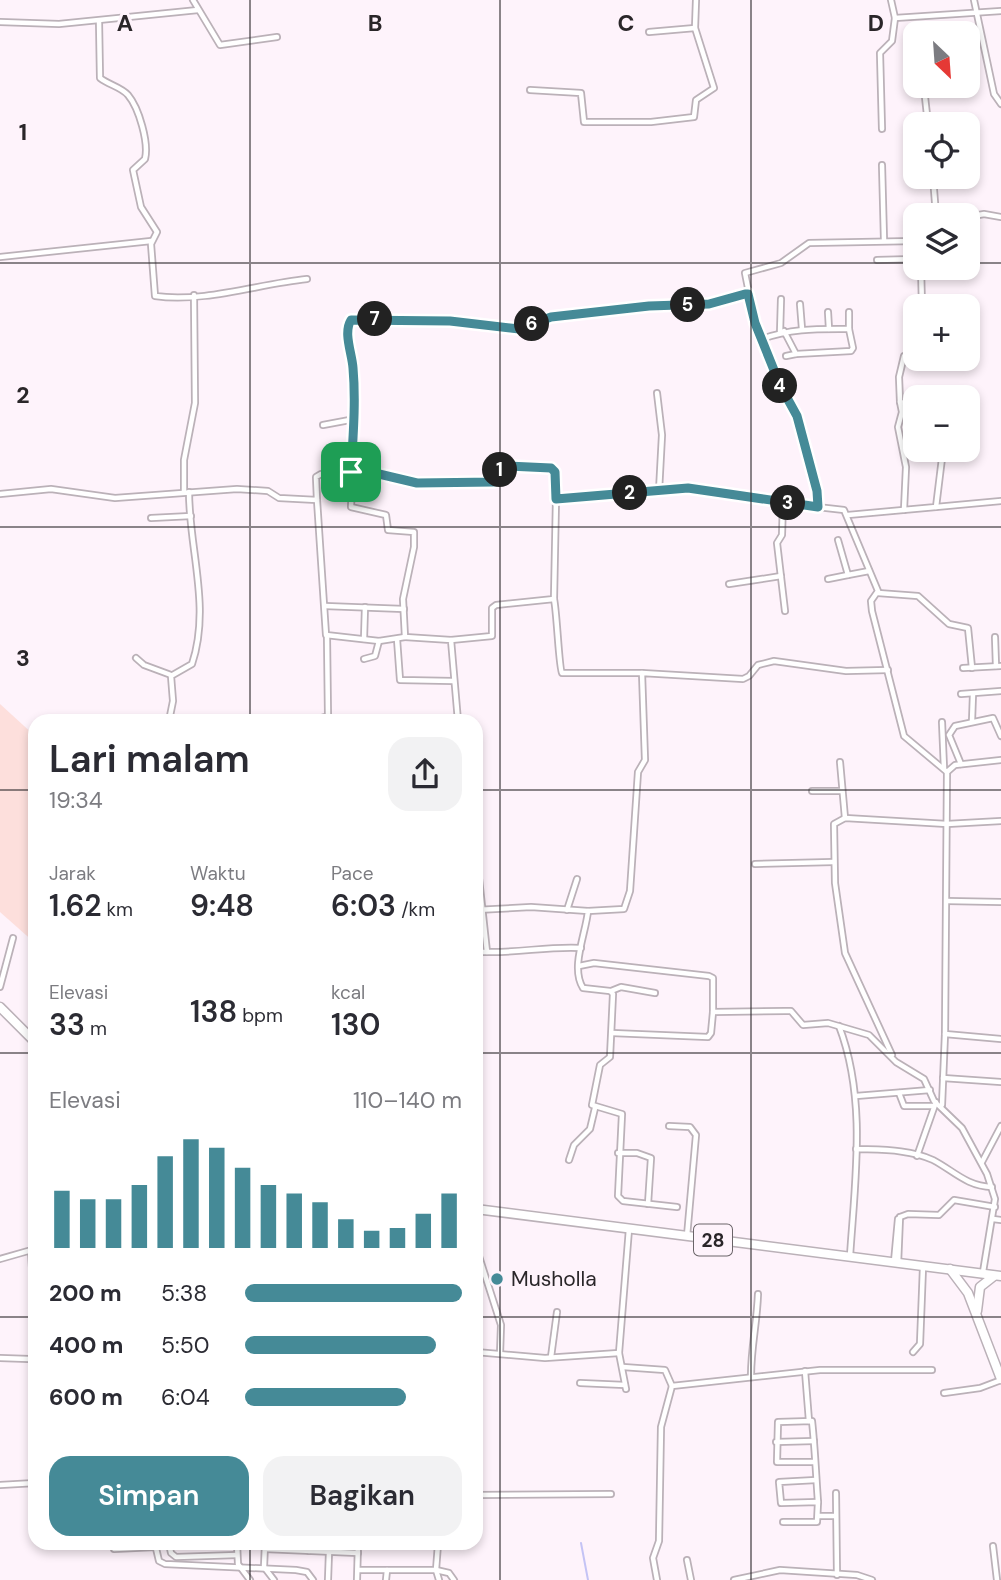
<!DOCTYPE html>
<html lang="id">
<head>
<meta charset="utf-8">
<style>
  :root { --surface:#fff; --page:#f2f2f3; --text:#2b2b33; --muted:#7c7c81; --accent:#458a97 }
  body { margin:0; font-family:"DM Sans",sans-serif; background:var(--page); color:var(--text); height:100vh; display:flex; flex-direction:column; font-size:26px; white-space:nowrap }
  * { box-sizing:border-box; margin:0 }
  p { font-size:23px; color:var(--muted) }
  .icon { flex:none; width:38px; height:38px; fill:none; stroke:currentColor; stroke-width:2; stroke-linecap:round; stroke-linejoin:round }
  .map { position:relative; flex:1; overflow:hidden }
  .panel { position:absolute; left:28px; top:714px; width:455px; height:836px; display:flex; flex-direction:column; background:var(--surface); border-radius:21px; box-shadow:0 4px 10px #0003 }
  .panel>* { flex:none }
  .needle { width:46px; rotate:155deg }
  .fabs { position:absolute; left:903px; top:21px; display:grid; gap:14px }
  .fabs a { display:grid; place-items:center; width:77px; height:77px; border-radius:14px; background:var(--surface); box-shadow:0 4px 10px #0003; font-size:35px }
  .pin { position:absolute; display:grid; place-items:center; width:60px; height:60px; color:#fff; margin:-30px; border-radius:14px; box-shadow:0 4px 10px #0006 }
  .km { position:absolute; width:35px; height:35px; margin:-18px; border-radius:50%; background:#222; color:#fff; font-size:19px; line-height:35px; text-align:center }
  .round { display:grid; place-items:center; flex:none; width:74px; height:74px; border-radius:21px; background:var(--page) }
  .head { display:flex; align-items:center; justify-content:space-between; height:119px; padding:0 21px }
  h1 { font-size:38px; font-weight:600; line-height:52px }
  .stats { display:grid; grid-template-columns:repeat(3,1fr); gap:10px; height:119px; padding:7px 21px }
  .stats div { display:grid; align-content:center }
  .stats b { font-size:30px; font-weight:600 }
  .stats small { font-size:19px; font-weight:400 }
  .stats p { font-size:19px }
  .chart { height:196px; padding:14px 21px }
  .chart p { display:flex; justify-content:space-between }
  .chart svg { width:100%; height:126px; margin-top:7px; stroke:var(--accent); stroke-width:6 }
  .button { display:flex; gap:14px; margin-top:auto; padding:14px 21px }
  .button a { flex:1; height:80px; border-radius:21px; background:var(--accent); color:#fff; font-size:28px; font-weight:600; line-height:80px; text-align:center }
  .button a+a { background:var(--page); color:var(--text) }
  ul { padding:0 21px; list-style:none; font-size:23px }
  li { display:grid; grid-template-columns:112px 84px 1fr; align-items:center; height:52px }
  li i { height:18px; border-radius:9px; background:var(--accent) }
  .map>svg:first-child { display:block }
  .green { fill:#fddfdc }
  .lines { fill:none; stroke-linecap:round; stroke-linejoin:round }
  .stream { stroke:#c4c3f5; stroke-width:2 }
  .street-casing { stroke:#bbb1b8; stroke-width:8 }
  .highway-casing { stroke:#bbb1b8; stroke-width:11 }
  .street { stroke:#fff; stroke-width:4.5 }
  .highway { stroke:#fff; stroke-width:8 }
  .route-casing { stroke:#fff; stroke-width:14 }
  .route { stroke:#458a97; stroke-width:9 }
  .grid { fill:none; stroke:#2a2629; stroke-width:2; stroke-opacity:0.55 }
  .poi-dot { fill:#458a97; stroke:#fef3fb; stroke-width:2.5 }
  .labels { text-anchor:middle; stroke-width:6; stroke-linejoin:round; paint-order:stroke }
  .shield { fill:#fef3fb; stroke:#6a6468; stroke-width:2 }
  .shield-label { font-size:19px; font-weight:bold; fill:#2a2629 }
  .poi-label { font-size:21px; fill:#2a2629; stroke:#fef3fb; text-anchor:start }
  .grid-label { font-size:23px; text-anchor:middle; font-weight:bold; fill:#2a2629; stroke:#fef3fb; stroke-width:6; stroke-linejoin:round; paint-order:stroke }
</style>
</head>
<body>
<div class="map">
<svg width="1001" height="1580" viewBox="0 0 1001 1580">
  <rect width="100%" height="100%" fill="#fef3fb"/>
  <path class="green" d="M 0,704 L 35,736 L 35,943 L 0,912 Z"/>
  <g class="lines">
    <path class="stream" d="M 581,1543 L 588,1580"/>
    <g class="street-casing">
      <g id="street">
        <path d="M 193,0 L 220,45 L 277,37"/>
        <path d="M 974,0 L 994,94 L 1001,104"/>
        <path d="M 895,18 L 1001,11"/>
        <path d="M 99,21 L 100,78 C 109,85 121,87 128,95 C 139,108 149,143 145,159 L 133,170 L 141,207 L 157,232 L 151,244 L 155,296 C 204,303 258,284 307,279"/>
        <path d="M 0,22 L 59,24 L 198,10"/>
        <path d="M 649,32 L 695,28"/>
        <path d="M 530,90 L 581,93 L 584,122 L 651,122 L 694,117 L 696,100 L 714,88 L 695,28 L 696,0"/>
        <path d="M 925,97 L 928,124"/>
        <path d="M 882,129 L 880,53 L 892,41 L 895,18 L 891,0"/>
        <path d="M 882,165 L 884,240"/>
        <path d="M 933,177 L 936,215"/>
        <path d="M 968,217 L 984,214 L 1001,217"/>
        <path d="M 0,257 L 151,241"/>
        <path d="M 877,260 L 915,259"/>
        <path d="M 921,268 L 922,306"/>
        <path d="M 800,304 L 802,329"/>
        <path d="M 828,312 L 829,329"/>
        <path d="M 849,329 L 849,312"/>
        <path d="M 780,333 L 781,299"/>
        <path d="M 762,339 C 791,328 818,329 849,329 L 853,348 L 851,351 L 796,354 L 784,331"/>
        <path d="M 786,356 L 796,354"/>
        <path d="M 915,357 L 904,356 L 899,377 L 900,402 L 915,406"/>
        <path d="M 657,393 L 662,435 L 659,491"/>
        <path d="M 900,402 L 902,412 L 898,427 L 906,467 L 904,510"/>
        <path d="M 323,425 L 355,419"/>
        <path d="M 184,492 L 184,460 L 195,403 L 194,295"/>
        <path d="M 0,494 L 51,489 L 115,498 L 237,489 L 268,491 L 279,498 L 317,500 L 316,477 L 321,474 L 379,474 L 417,483 L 493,482 L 506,466 L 552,469 L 556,499 L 554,599 L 496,605 L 492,608 L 492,636 L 451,640"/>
        <path d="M 556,499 L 688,488 L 755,500 L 844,510 L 878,591 L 871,601 L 872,611 L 904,736 L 947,772"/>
        <path d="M 317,500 L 326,635 L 379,641 L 405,637"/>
        <path d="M 783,502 L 782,535 L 777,543 L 785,611"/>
        <path d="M 818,507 L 817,491 L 797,416 L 780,385 L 755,323 L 745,273 L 781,263 L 809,243 L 915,241"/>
        <path d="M 936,507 L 1001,501"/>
        <path d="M 848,515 L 936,507 L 943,450"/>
        <path d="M 151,518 L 191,516"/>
        <path d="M 838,540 L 848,575 L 869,571"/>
        <path d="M 828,579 L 848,575"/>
        <path d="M 729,584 L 781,576"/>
        <path d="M 878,593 L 918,596 L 949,624 L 968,628 L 972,668"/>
        <path d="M 554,599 C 557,613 559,669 562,673 L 642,673"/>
        <path d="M 325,606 L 404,609"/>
        <path d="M 995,637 L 996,666"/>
        <path d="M 364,639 L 365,607"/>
        <path d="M 397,639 L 400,680 L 453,681"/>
        <path d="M 136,658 L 144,665 L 171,675"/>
        <path d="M 364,659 L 375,656 L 379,641"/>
        <path d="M 963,668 L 1001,666"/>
        <path d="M 961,694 L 1001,691"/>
        <path d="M 169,721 L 173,701 L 171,676 L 192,664 C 211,607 189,549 189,492"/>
        <path d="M 311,721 L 328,716 L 327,637"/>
        <path d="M 458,721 L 451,640 L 405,637 L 403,599 L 414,547 L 414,532 L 388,530 L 386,515 L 351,507 L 355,419 L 348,322 L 355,319 L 450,321 L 519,329 L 550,317 L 649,306 L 709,304 L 748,294"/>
        <path d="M 972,721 L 973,694"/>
        <path d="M 942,722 L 944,768"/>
        <path d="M 840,762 L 845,818"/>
        <path d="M 961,764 L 949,735 L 955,726 L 993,718 L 1001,736"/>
        <path d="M 812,791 L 842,791"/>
        <path d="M 476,851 L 487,952 C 519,953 549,946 581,948"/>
        <path d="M 755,864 L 833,862"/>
        <path d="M 947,901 L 1001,902"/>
        <path d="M 476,910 L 531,907 L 588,911 C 586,933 570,968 583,988 L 610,991 L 613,994 L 610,1057 L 600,1065 L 592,1105 L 622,1114 L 618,1196 L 623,1201 L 677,1207"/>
        <path d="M 567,910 L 577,879"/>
        <path d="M 588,911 L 624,909 L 630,891 L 638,772 L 645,760 L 642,673 L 743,679 L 749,676 L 758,665 L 774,661 L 846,671 L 888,670"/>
        <path d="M 476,952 L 487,952"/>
        <path d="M 579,966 L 594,963 L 709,976 L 713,978 L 713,1012"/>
        <path d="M 0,987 L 13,938"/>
        <path d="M 611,991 L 621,987 L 655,993"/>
        <path d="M 839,1026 C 867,1099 855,1180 850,1256"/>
        <path d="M 612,1033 L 708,1037 L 711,1033 L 713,1012 L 785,1011 L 791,1011 L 803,1025 L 828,1023 L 869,1035 L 896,1062 L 924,1079 L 934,1101 L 962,1128 L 987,1174 L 995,1199 L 983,1272"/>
        <path d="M 945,1034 L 1001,1039"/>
        <path d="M 892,1055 L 845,953 L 835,883 L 834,824 L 845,818 L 947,824 L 1001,821"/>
        <path d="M 943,1078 L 1001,1082"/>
        <path d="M 899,1093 L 904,1106 L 934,1106"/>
        <path d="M 856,1096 L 930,1090"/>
        <path d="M 942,1105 L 945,1034 L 947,772 L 955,765 L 1001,760"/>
        <path d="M 669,1126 L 690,1127 L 696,1135 L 687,1236"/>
        <path d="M 856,1149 C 880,1150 910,1149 933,1160 C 954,1171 966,1186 992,1187"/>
        <path d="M 618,1153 L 637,1153 L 651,1158 L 648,1204"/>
        <path d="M 917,1156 L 936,1102"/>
        <path d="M 569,1160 L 574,1145 L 590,1129 L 595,1108"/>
        <path d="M 982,1162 L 1001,1126"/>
        <path d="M 900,1217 L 908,1214 L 939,1215 L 954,1200 L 995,1207"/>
        <path d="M 993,1219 L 1001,1220"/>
        <path d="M 476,1247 L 501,1325 L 500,1354"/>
        <path d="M 31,1250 L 35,1320"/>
        <path d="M 0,1259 L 35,1249"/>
        <path d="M 894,1262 L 898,1219"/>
        <path d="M 898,1264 L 900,1217"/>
        <path d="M 476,1352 L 545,1358 L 619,1353"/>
        <path d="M 913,1352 L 920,1344 L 923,1267"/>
        <path d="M 551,1357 L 557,1312"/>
        <path d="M 0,1358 L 29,1359 L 35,1355"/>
        <path d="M 623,1367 L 665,1370 L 672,1386"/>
        <path d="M 805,1371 L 809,1421"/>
        <path d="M 751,1376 C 751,1347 757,1323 758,1294"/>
        <path d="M 580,1383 L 625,1385"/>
        <path d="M 626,1389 L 619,1353 L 629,1229"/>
        <path d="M 944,1393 L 980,1388 L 1001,1380"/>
        <path d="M 776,1442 L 814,1441"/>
        <path d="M 815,1462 L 777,1462 L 778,1422 L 812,1421 C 815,1448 816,1475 818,1502"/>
        <path d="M 0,1485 L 35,1483"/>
        <path d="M 836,1493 L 837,1575"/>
        <path d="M 476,1495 L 611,1494"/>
        <path d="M 819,1516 L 835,1516"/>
        <path d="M 783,1522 L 817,1522 L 818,1502 L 781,1503 L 779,1482 L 816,1480"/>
        <path d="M 155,1544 L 159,1561 L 165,1564 L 296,1570 L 307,1572 L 313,1580"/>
        <path d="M 169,1544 L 171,1553 L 176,1557 L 237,1555"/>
        <path d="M 237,1544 L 238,1564 L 250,1580"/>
        <path d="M 265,1544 L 264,1567 L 274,1580"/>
        <path d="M 438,1544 L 436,1570 L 439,1580"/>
        <path d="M 993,1546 L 997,1580"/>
        <path d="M 114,1549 L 156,1547"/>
        <path d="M 265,1549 L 358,1553"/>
        <path d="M 309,1551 L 309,1544"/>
        <path d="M 687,1560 L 691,1580"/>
        <path d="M 358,1570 L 436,1570 L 449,1573 L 454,1580"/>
        <path d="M 328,1580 L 329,1552"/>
        <path d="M 357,1580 L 358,1544"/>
        <path d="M 386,1580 L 387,1570"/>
        <path d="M 657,1580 L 653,1558 L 659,1541 L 661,1427 L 672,1386 L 820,1370 L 932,1370"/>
        <path d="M 734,1580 L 780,1570 L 857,1575 L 872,1580"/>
      </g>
    </g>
    <g class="highway-casing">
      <g id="highway">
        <path d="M 0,1007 L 35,1042"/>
        <path d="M 476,1209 L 1001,1276"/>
        <path d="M 950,1269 L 968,1293 L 1001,1379"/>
        <path d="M 977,1311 L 980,1287 L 994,1276"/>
      </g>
    </g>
    <use href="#street" class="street"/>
    <use href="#highway" class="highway"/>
  </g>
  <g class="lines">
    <g class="route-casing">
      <path id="route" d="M 745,294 L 748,294 L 755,323 L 780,385 L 797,416 L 817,491 L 818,507 L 688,488 L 556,499 L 555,472 L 551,468 L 506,466 L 494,482 L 417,483 L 379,474 L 351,472 C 353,437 356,402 353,368 C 352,353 343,333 351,320 L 450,321 L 519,329 L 551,317 L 649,306 L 709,304 Z"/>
    </g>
    <use href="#route" class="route"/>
  </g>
  <path class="grid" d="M 250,0 L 250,721M 500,0 L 500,1580M 751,0 L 751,1580M 0,263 L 915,263M 968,263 L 1001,263M 0,527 L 1001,527M 0,790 L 35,790M 476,790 L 1001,790M 0,1053 L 35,1053M 476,1053 L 1001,1053M 0,1317 L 35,1317M 476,1317 L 1001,1317M 250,1544 L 250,1580"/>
  <circle class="poi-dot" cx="497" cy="1279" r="7"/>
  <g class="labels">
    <rect class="shield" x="694" y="1224.5" width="38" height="31" rx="5"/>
    <g class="shield-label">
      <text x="713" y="1247">28</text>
    </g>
    <g class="poi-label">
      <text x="511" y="1286">Musholla</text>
    </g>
  </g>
  <g class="grid-label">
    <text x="125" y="31">A</text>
    <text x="375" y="31">B</text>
    <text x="626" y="31">C</text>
    <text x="876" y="31">D</text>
    <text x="23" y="140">1</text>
    <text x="23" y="403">2</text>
    <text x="23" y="666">3</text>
  </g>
</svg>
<div class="fabs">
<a><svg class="needle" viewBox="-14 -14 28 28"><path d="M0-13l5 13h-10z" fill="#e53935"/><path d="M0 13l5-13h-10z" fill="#7c7c81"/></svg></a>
<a><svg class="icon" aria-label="locate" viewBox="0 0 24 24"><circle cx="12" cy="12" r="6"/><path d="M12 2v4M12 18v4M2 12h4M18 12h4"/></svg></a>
<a><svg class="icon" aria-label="layers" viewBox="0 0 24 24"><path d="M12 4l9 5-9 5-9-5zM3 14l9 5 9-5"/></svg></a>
<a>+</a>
<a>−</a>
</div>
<div class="pin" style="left:351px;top:472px;background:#1e9e55"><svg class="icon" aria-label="arrive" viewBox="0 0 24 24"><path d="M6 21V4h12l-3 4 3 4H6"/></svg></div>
<b class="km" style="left:500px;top:470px">1</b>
<b class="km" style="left:630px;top:493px">2</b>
<b class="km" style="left:788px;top:503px">3</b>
<b class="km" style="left:780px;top:386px">4</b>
<b class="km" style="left:688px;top:305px">5</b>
<b class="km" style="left:532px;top:324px">6</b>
<b class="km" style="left:375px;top:319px">7</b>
<section class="panel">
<div class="head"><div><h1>Lari malam</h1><p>19:34</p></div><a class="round"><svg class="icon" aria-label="share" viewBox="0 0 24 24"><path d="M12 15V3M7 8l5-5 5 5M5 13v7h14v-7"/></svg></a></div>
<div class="stats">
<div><p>Jarak</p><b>1.62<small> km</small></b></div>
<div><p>Waktu</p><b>9:48</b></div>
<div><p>Pace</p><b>6:03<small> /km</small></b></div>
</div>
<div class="stats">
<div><p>Elevasi</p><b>33<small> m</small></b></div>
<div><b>138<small> bpm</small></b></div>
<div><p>kcal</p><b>130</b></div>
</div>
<div class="chart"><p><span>Elevasi</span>110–140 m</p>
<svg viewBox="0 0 160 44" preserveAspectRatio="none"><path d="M5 44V24M15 44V27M25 44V27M35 44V22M45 44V12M55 44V6M65 44V9M75 44V16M85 44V22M95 44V25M105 44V28M115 44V34M125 44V38M135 44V37M145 44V32M155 44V25"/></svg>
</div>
<ul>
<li><b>200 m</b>5:38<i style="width:100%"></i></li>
<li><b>400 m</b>5:50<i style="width:88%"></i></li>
<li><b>600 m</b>6:04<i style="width:74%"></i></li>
</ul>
<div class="button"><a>Simpan</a><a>Bagikan</a></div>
</section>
</div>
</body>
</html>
